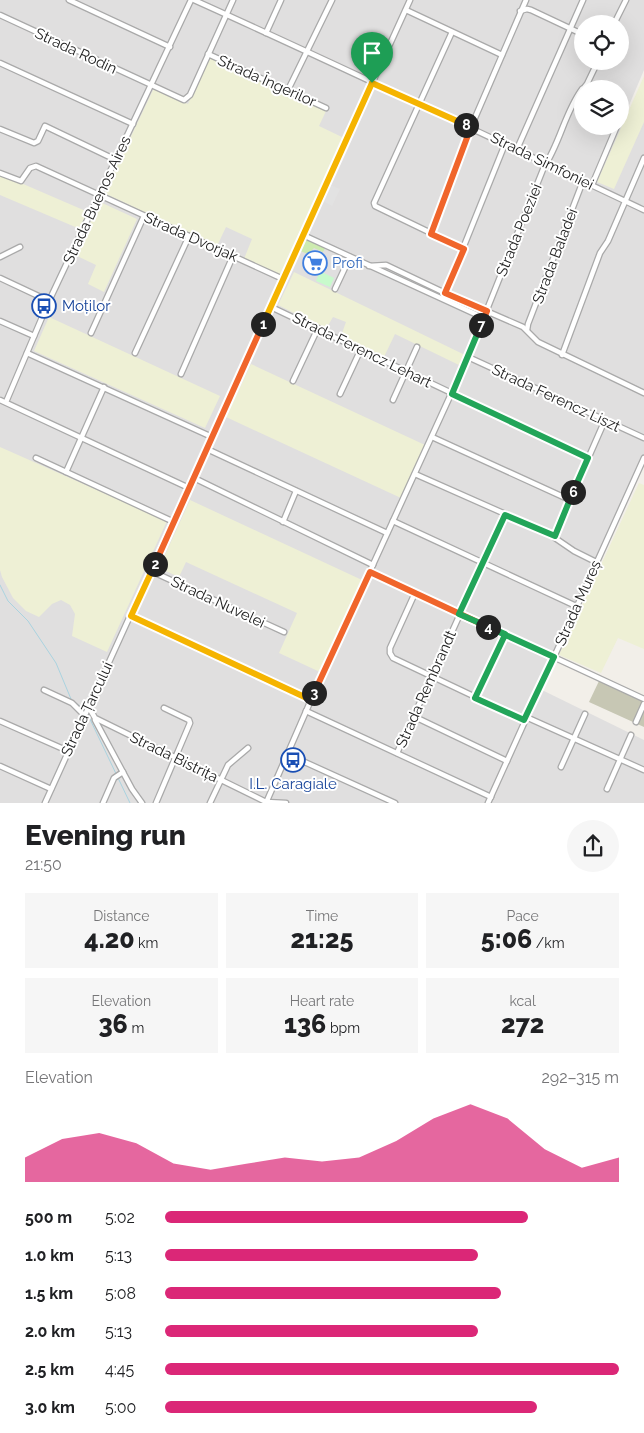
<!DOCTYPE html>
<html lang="en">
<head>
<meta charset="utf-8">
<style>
  :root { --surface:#fff; --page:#f6f6f6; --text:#202124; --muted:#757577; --accent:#db2777 }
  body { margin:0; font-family:Raleway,sans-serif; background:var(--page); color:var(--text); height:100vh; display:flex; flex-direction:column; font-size:19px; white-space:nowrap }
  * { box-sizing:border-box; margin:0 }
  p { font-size:16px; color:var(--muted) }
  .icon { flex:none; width:28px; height:28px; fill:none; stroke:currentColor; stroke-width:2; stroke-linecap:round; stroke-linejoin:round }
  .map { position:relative; height:803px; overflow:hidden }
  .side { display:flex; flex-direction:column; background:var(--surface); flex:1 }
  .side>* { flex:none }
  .tools { position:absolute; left:574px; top:15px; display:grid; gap:10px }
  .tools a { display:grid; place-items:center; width:55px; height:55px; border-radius:50%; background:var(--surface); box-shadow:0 5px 20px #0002; font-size:25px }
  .pin { position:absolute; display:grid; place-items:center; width:42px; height:42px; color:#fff; margin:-51px -21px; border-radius:50% 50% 50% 0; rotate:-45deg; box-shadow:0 0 5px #0007 }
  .pin .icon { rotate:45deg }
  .km { position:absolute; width:25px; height:25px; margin:-12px; border-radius:50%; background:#222; color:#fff; font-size:14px; line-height:25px; text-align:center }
  .round { display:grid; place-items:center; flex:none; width:52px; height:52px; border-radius:26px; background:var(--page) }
  .overview { display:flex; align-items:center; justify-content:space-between; height:85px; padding:0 25px }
  h1 { font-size:28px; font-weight:800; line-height:38px }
  .metrics { display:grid; grid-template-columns:repeat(3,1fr); gap:8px; height:85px; padding:5px 25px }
  .metrics div { display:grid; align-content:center; border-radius:0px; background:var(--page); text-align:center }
  .metrics b { font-size:25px; font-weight:800 }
  .metrics small { font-size:14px; font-weight:400 }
  .metrics p { font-size:14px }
  .chart { height:140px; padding:10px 25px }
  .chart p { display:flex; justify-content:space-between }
  .chart svg { width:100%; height:90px; margin-top:5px; fill:var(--accent); opacity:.7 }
  ul { padding:0 25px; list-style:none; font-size:16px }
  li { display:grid; grid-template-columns:80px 60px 1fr; align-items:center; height:38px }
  li i { height:12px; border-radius:6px; background:var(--accent) }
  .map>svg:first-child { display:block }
  .residential { fill:#e0dfdf; fill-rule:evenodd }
  .construction { fill:#c7c7b4 }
  .farmland { fill:#eef0d5 }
  .grass { fill:#cdebb0 }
  .park { fill:#c8facc }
  .parking { fill:#e2e2e2 }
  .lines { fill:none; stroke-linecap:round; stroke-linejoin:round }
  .stream { stroke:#aad3df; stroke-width:1 }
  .minor-casing { stroke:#a9a9a9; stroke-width:7 }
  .minor { stroke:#fff; stroke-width:4.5 }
  .split-1-casing { stroke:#fff; stroke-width:10 }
  .split-2-casing { stroke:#fff; stroke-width:10 }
  .split-3-casing { stroke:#fff; stroke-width:10 }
  .split-4-casing { stroke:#fff; stroke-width:10 }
  .split-5-casing { stroke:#fff; stroke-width:10 }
  .split-6-casing { stroke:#fff; stroke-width:10 }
  .split-7-casing { stroke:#fff; stroke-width:10 }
  .split-8-casing { stroke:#fff; stroke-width:10 }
  .split-9-casing { stroke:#fff; stroke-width:10 }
  .split-1 { stroke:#f5b400; stroke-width:6 }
  .split-2 { stroke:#f0652b; stroke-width:6 }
  .split-3 { stroke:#f5b400; stroke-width:6 }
  .split-4 { stroke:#f0652b; stroke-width:6 }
  .split-5 { stroke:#22a559; stroke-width:6 }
  .split-6 { stroke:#22a559; stroke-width:6 }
  .split-7 { stroke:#22a559; stroke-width:6 }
  .split-8 { stroke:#f0652b; stroke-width:6 }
  .split-9 { stroke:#f5b400; stroke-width:6 }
  .labels { text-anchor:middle; stroke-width:4; stroke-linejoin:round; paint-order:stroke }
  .street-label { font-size:15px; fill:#222; stroke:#fff }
  .shop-label { font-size:15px; fill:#366cbe; stroke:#fff; text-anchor:start }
  .transit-label { font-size:15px; fill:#164399; stroke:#fff; text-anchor:start }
</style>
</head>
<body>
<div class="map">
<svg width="644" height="803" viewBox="0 0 644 803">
  <rect width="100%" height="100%" fill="#f2efe9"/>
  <path class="residential" d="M 0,0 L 644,0 L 644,70 L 627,110 L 644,118 L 644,462 L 542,690 L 644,740 L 644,803 L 0,803 ZM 582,24 L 620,24 L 620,61 L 582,61 ZM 582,89 L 620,89 L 620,126 L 582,126 Z"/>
  <path class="construction" d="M 599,681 L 644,701 L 644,727 L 589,702 Z"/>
  <g class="farmland">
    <path d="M 210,56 L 326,111 L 319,126 L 344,138 L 280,276 L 244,259 L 252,239 L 226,227 L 217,246 L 104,193 L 154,88 L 188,104 Z"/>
    <path d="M 644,76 L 644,122 L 614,189 L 597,182 Z"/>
    <path d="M 0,174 L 88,212 L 80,229 L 0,195 Z"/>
    <path d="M 100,202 L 137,219 L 104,292 L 88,284 L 96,265 L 75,255 Z"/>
    <path d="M 294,272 L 467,356 L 461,366 L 395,334 L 384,357 L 341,336 L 346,322 L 333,317 L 326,329 L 278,305 Z"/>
    <path d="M 49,317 L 220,396 L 205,428 L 34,351 Z"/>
    <path d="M 251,364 L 425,445 L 401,498 L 226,417 Z"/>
    <path d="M 0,447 L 167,521 L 107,652 L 72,636 L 75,614 L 70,605 L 61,600 L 52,604 L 39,617 L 26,611 L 13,598 L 2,577 L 0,570 Z"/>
    <path d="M 639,483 L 644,485 L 644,649 L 618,638 L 601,673 L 559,655 Z"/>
    <path d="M 190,500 L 362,580 L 320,672 L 279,653 L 297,613 L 186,562 L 179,577 L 159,568 Z"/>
  </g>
  <path class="grass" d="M 305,239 L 325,248 L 323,252 L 314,248 L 308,254 L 300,251 Z"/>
  <path class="park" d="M 320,271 L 334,278 L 330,287 L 316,281 Z"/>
  <path class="parking" d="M 330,185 L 340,189 L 332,206 L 323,201 Z"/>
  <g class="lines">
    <g class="stream">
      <path d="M 0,585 L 8,601 L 28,621 L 56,663 L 71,699 L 82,708"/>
      <path d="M 88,715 L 130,803"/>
    </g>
    <g class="minor-casing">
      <g id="minor">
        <path d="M 69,0 L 170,47"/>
        <path d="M 194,0 C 345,68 494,139 644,210"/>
        <path d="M 406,10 L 502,55"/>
        <path d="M 520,11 L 527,9 L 531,10 L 582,34"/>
        <path d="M 0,15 L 184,100 L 190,95 L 233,0"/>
        <path d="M 614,24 L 626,0"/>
        <path d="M 452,32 L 374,203 L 375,206 L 464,249"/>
        <path d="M 266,33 L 281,0"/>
        <path d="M 208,54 L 326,108"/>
        <path d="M 0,63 L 133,124"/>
        <path d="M 583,89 L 587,84 L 598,61"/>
        <path d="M 288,90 L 332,0"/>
        <path d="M 620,108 L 624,110 L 620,120"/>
        <path d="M 0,129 L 34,143 L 38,141 L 45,126 L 116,160"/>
        <path d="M 517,149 L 583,0"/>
        <path d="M 0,173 L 21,181 L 30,168 L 36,166 L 283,279"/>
        <path d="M 592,185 L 617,126"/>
        <path d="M 431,234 L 471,127 L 526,0"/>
        <path d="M 303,235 L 484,318"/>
        <path d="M 0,257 L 20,247"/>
        <path d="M 369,266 L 386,265 L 445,293 L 523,327 L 538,342 L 644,393"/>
        <path d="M 0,278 L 49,301"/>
        <path d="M 335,289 L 350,257"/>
        <path d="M 445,293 L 505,144"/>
        <path d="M 271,307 L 588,458"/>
        <path d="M 0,321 L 34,336"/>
        <path d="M 527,330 L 528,324 L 583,181"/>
        <path d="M 91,333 L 144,216"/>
        <path d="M 27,353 L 212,437"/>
        <path d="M 135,353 L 189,236"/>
        <path d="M 562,355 L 600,253 L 608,241 L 644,158"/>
        <path d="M 468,357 L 644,438"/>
        <path d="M 181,374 L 233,256"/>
        <path d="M 293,381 L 318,328"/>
        <path d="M 340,394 L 361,349"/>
        <path d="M 0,400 L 189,488"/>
        <path d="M 393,400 L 417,347"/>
        <path d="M 6,402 L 49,301 L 191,0"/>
        <path d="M 432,437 L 570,500"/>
        <path d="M 207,449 L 387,533"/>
        <path d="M 36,458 L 174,522"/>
        <path d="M 66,472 L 104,387"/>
        <path d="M 415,474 L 555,536"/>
        <path d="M 194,478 L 373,565"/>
        <path d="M 393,521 L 576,606"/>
        <path d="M 283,522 L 296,491"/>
        <path d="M 596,562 L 574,551 L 555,538 L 555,534 L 605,420"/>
        <path d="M 151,571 L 284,632"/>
        <path d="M 370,572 L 644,699"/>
        <path d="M 415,593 L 390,648 L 390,653 L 393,658 L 524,720"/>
        <path d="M 131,617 L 311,700"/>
        <path d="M 44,690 L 72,703 L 84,715"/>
        <path d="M 475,698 L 505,635"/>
        <path d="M 88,706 L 95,718 L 266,802 L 286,803"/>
        <path d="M 306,711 L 491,797"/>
        <path d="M 415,717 L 507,761"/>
        <path d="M 526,717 L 644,770"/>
        <path d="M 95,720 L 132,789 L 142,803"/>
        <path d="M 0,721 L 68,751"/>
        <path d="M 636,722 L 644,704"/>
        <path d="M 397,753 L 505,515"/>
        <path d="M 287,754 L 395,803"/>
        <path d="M 0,766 L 51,789"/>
        <path d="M 561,767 L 585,714"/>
        <path d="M 607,789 L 631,735"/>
        <path d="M 45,803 L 410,0"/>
        <path d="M 103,803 L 114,778 L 123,772"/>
        <path d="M 156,803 L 190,723 L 189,720 L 164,708"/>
        <path d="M 210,803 L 228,765 L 248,748"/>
        <path d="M 266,803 L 311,700 L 468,357 L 544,167 C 560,143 565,112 582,89"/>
        <path d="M 488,803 L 644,458"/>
      </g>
    </g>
    <use href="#minor" class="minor"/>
  </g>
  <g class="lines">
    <g class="split-1-casing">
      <path id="split-1" d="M 263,324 L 372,83"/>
    </g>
    <g class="split-2-casing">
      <path id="split-2" d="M 155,564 L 263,324"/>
    </g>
    <g class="split-3-casing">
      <path id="split-3" d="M 155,564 L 131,616 L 311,700 L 314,693"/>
    </g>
    <g class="split-4-casing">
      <path id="split-4" d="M 314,693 L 370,572 L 488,627"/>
    </g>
    <g class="split-5-casing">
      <path id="split-5" d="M 488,627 L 554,657 L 524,720 L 475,698 L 504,637"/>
    </g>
    <g class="split-6-casing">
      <path id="split-6" d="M 504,637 L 505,634 L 459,614 L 505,515 L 555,536 L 573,492"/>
    </g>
    <g class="split-7-casing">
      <path id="split-7" d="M 481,325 L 452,394 L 588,458 L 573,492"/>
    </g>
    <g class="split-8-casing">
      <path id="split-8" d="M 466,125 L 471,127 L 431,234 L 464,249 L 445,293 L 487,311 L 481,325"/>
    </g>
    <g class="split-9-casing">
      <path id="split-9" d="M 372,83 L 466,125"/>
    </g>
    <use href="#split-1" class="split-1"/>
    <use href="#split-2" class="split-2"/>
    <use href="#split-3" class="split-3"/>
    <use href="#split-4" class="split-4"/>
    <use href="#split-5" class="split-5"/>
    <use href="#split-6" class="split-6"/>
    <use href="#split-7" class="split-7"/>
    <use href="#split-8" class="split-8"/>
    <use href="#split-9" class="split-9"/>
  </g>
  <defs>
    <g id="supermarket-ring" transform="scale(1.25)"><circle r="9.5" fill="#fff" stroke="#3f7fe0" stroke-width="1.5"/><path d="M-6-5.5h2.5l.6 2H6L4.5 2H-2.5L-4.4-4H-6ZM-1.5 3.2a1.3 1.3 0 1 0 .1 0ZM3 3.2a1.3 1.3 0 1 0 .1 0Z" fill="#3f7fe0"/></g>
    <g id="bus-ring" transform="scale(1.25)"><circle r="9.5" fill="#fff" stroke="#1a4fb4" stroke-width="1.5"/><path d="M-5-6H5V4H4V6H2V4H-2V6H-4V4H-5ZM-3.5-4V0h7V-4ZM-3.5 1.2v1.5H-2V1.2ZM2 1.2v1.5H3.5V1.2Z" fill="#1a4fb4"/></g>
  </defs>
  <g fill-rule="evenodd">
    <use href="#supermarket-ring" x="315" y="263"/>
    <use href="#bus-ring" x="44" y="306"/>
    <use href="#bus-ring" x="293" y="760"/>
  </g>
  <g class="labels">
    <g class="street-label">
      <text transform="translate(76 51) rotate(25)" y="5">Strada Rodin</text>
      <text transform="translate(267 81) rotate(24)" y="5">Strada Îngerilor</text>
      <text transform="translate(542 161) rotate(26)" y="5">Strada Simfoniei</text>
      <text transform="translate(97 200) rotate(-65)" y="5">Strada Buenos Aires</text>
      <text transform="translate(519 230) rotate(-68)" y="5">Strada Poeziei</text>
      <text transform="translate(191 237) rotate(24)" y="5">Strada Dvorjak</text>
      <text transform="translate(555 256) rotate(-69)" y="5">Strada Baladei</text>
      <text transform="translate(362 350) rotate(26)" y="5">Strada Ferencz Lehart</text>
      <text transform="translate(556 398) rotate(25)" y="5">Strada Ferencz Liszt</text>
      <text transform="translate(218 602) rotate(25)" y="5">Strada Nuvelei</text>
      <text transform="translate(578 603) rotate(-66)" y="5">Strada Mureș</text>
      <text transform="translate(426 689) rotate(-66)" y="5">Strada Rembrandt</text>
      <text transform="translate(87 709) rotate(-65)" y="5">Strada Țarcului</text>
      <text transform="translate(174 757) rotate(26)" y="5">Strada Bistrița</text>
    </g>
    <g class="shop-label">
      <text x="332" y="268">Profi</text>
    </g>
    <g class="transit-label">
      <text x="62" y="311">Moților</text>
      <text x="293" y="789" text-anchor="middle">I.L. Caragiale</text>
    </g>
  </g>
</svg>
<div class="tools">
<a><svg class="icon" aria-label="locate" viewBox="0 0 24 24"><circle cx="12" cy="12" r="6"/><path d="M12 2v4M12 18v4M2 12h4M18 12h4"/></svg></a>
<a><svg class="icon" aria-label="layers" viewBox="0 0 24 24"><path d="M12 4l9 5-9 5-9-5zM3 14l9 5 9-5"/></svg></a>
</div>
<div class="pin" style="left:372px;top:83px;background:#1e9e55"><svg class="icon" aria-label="arrive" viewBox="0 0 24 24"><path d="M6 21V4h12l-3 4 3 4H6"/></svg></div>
<b class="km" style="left:263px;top:324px">1</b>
<b class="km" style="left:155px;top:564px">2</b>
<b class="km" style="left:314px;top:693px">3</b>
<b class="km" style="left:488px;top:627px">4</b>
<b class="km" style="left:573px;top:492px">6</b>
<b class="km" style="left:481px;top:325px">7</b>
<b class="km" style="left:466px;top:125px">8</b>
</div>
<section class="side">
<div class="overview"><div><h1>Evening run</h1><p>21:50</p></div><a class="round"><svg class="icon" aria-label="share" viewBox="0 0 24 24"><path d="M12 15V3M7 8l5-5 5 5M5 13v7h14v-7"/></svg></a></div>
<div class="metrics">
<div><p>Distance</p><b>4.20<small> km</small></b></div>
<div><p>Time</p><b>21:25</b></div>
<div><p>Pace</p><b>5:06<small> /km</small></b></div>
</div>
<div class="metrics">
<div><p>Elevation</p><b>36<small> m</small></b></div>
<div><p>Heart rate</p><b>136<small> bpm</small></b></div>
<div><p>kcal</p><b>272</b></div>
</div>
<div class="chart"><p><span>Elevation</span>292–315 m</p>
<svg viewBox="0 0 160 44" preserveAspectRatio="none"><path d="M0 44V32L10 23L20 20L30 25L40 35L50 38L60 35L70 32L80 34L90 32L100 24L110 13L120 6L130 13L140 28L150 37L160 32V44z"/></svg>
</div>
<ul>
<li><b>500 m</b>5:02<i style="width:80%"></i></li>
<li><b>1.0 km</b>5:13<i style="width:69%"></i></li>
<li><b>1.5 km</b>5:08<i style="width:74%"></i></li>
<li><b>2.0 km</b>5:13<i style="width:69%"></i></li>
<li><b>2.5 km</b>4:45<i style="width:100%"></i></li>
<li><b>3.0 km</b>5:00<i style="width:82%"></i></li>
</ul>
</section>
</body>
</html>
